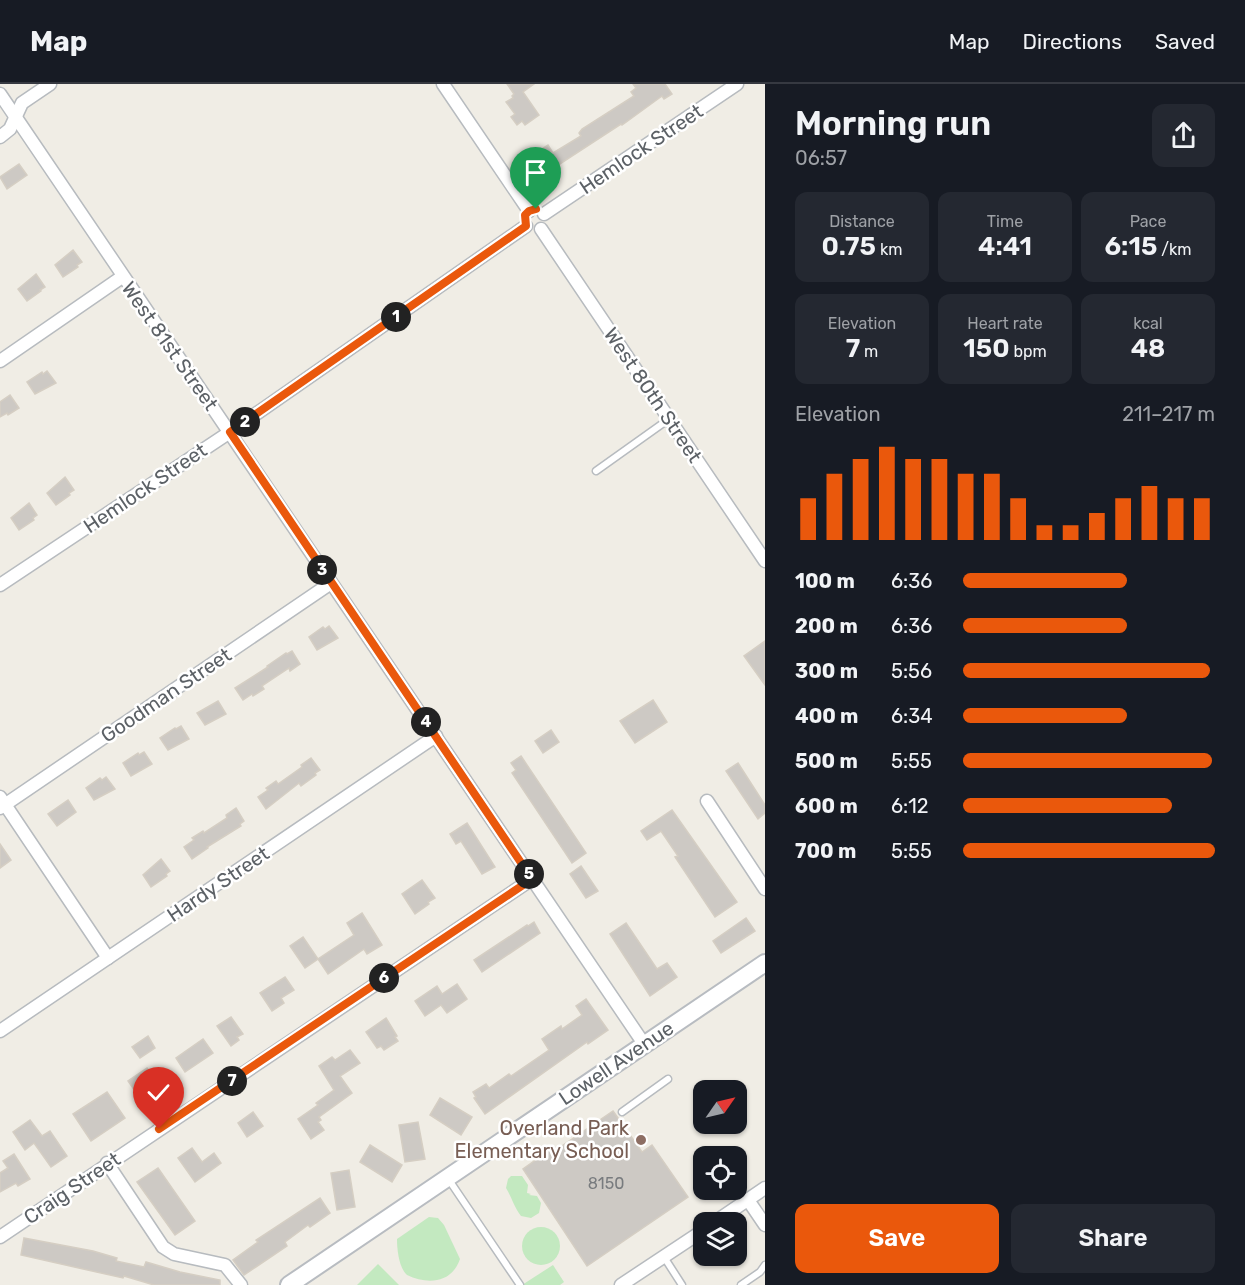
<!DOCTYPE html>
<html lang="en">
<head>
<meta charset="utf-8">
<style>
  :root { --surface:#171b24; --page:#242831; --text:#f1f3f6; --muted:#9ea1a6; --line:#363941; --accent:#ea580c }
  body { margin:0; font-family:Rubik,sans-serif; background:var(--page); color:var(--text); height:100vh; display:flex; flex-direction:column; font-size:22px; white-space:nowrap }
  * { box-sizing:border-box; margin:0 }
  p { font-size:20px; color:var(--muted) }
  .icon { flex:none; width:33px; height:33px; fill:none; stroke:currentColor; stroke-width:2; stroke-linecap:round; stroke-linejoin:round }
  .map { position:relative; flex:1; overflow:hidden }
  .details { display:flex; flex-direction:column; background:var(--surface); width:480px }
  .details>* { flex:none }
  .needle { width:39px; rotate:56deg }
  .controls { position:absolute; left:693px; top:996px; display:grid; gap:12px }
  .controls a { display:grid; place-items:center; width:54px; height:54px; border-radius:12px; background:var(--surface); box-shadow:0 2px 4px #0004; font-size:30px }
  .pin { position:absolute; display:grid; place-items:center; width:51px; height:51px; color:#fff; margin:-62px -26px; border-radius:50% 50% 50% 0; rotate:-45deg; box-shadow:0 0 6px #0007 }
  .pin .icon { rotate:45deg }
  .km { position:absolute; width:30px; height:30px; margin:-15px; border-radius:50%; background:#222; color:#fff; font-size:16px; line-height:30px; text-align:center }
  .round { display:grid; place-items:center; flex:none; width:63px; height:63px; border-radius:12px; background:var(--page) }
  .overview { display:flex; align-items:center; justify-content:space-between; height:102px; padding:0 30px }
  h1 { font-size:33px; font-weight:600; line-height:45px }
  .metrics { display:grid; grid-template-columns:repeat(3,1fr); gap:9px; height:102px; padding:6px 30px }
  .metrics div { display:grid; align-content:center; border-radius:12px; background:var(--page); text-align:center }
  .metrics b { font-size:26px; font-weight:600 }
  .metrics small { font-size:16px; font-weight:400 }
  .metrics p { font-size:16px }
  .chart { height:168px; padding:12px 30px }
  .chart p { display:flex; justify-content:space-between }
  .chart svg { width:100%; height:108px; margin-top:6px; stroke:var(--accent); stroke-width:6 }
  .primary-button { display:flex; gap:12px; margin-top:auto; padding:12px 30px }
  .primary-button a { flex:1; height:69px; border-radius:12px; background:var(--accent); color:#fff; font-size:24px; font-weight:600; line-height:69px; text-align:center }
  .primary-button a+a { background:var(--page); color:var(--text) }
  ul { padding:0 30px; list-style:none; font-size:20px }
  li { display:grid; grid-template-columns:96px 72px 1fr; align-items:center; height:45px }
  li i { height:15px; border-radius:8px; background:var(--accent) }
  header { display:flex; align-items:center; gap:36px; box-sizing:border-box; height:84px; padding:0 30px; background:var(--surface); border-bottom:2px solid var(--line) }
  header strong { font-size:28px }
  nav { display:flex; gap:33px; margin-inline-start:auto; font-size:21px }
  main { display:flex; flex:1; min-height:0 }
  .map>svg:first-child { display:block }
  .green { fill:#c3e9c0 }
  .building { fill:#cdc9c4; stroke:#d5cec3; stroke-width:1.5 }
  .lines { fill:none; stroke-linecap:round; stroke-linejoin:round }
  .lane-casing { stroke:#b7bbbf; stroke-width:9 }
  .street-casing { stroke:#b7bbbf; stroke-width:15 }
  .secondary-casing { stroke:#b8bcc1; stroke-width:20 }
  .lane { stroke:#fff; stroke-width:6 }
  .street { stroke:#fff; stroke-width:12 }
  .secondary { stroke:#fff; stroke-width:16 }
  .route-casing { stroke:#fff; stroke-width:12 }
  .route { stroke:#ea580c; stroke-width:8 }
  .education-dot { fill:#8d6e63; stroke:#fff; stroke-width:2 }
  .labels { text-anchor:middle; stroke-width:5; stroke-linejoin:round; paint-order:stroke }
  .number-label { font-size:16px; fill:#787b7e }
  .street-label { font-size:20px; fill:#5c6166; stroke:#fff }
  .education-label { font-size:20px; fill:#785e54; stroke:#fff; text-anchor:end }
</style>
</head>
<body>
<header>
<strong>Map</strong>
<nav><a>Map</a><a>Directions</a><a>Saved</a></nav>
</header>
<main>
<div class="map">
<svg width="765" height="1201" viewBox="0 0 765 1201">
  <rect width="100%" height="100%" fill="#f0ede5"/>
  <g class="green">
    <path d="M 511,1092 L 522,1092 L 528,1101 L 527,1109 L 531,1110 L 529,1111 L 537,1112 L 541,1119 L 539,1129 L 531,1134 L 521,1132 C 514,1123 512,1114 506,1104 L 508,1095 Z"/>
    <path d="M 429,1133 L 438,1134 L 444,1141 L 460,1175 C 452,1199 428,1201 407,1191 C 399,1184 397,1166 397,1155 Z"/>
    <circle cx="541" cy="1162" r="19"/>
    <path d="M 378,1180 L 399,1201 L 357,1201 Z"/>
    <path d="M 553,1181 L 564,1198 L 560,1201 L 522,1201 Z"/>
  </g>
  <g class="building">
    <path d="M 507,0 L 534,0 L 523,8 L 539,31 L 525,41 L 522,37 L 517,41 L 511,33 L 515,30 L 506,18 L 513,14 L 512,12 L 514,10 Z"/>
    <path d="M 633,0 L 665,0 L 672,10 L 664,15 L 662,12 L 622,41 L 621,40 L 543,91 L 540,87 L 533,92 L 523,77 L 548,61 L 553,69 L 581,52 L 579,49 L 582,45 L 634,12 L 631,8 L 636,4 Z"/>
    <path d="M 19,80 L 27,91 L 7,105 L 0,93 Z"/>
    <path d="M 73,166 L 82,178 L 77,181 L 78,183 L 63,193 L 55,181 Z"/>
    <path d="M 36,190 L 45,203 L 40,206 L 41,207 L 27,217 L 18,205 Z"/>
    <path d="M 47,287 L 56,299 L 35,310 L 27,298 L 42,288 L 43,290 Z"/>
    <path d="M 10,311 L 19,324 L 8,331 L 7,329 L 0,333 L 0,318 Z"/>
    <path d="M 65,393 L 74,406 L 69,409 L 70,411 L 56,421 L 47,409 Z"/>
    <path d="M 29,419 L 37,431 L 33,434 L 34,436 L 19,446 L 11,434 Z"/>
    <path d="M 329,542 L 338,554 L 317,566 L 309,553 L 323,543 L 325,545 Z"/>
    <path d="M 765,557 L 765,601 L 744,572 Z"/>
    <path d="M 292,567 L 300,580 L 290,587 L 289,584 L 262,602 L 264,605 L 253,612 L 252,610 L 243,616 L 235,604 L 268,583 L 267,582 L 286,569 L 287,570 Z"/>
    <path d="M 653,616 L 667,638 L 635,659 L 620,637 Z"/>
    <path d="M 218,617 L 226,630 L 205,641 L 197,629 Z"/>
    <path d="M 181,642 L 189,655 L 168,666 L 160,654 L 175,644 L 176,645 Z"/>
    <path d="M 551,646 L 559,658 L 543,669 L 535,657 Z"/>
    <path d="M 144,668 L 152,680 L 131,692 L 123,679 L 138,669 L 139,671 Z"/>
    <path d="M 521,672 L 586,769 L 572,779 L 512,689 L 516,686 L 511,679 Z"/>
    <path d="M 311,674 L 320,686 L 315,689 L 316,691 L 301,702 L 299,699 L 266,725 L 258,713 L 268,706 L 266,704 L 276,697 L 278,700 L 302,683 L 301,681 Z"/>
    <path d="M 738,679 L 765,721 L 765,729 L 758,735 L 726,687 Z"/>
    <path d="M 106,693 L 115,705 L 94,716 L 86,704 L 100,694 L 102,696 Z"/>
    <path d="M 68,716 L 76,728 L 57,742 L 48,730 Z"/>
    <path d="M 236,724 L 244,737 L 240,740 L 241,742 L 207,763 L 208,764 L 192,775 L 184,763 L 194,756 L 192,754 L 203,747 L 204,749 L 227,734 L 226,731 Z"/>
    <path d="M 672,726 L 737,818 L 715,833 L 675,773 L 678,772 L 661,747 L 647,756 L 641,747 Z"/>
    <path d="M 467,739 L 495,783 L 482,790 L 461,757 L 456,760 L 450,750 Z"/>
    <path d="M 0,760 L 11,776 L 0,784 Z"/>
    <path d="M 161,775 L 170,787 L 166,790 L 167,792 L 151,803 L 143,791 Z"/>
    <path d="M 581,782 L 598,807 L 586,814 L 570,790 Z"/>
    <path d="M 422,796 L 435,814 L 428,818 L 429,820 L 415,830 L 402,810 Z"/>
    <path d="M 362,829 L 382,861 L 367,870 L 364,865 L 328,890 L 318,875 L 354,851 L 347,839 Z"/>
    <path d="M 746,834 L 755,847 L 721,869 L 713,857 Z"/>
    <path d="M 534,838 L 540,849 L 482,888 L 474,876 L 527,841 L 528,842 Z"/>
    <path d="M 626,839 L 657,885 L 667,879 L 677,893 L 650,912 L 610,850 Z"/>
    <path d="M 303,853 L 318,875 L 305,884 L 290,862 Z"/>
    <path d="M 285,893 L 294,906 L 281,914 L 284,919 L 272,927 L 260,909 Z"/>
    <path d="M 457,900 L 467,915 L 447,929 L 441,921 L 425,932 L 415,917 L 437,902 L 442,910 Z"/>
    <path d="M 586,915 L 608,946 L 588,960 L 587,958 L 485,1030 L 474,1014 L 476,1013 L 473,1008 L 486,1000 L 489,1004 L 509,990 L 511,992 L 549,966 L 542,955 L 561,942 L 562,945 L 582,931 L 576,922 Z"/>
    <path d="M 231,933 L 243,950 L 237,953 L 239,956 L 231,962 L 217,942 Z"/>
    <path d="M 386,934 L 397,952 L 395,953 L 398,957 L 384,966 L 381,962 L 377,964 L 366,948 Z"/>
    <path d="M 148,952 L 155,964 L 140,974 L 132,963 Z"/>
    <path d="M 203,955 L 213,969 L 185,988 L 176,974 Z"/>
    <path d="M 350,966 L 360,979 L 340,992 L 352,1009 L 319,1033 L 321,1036 L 318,1038 L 324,1046 L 311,1055 L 298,1035 L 318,1021 L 316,1019 L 334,1006 L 319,982 L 332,973 L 335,976 Z"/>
    <path d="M 147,984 L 161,1004 L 142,1017 L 128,997 Z"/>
    <path d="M 107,1008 L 125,1034 L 91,1057 L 73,1030 Z"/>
    <path d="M 440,1014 L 472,1033 L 461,1051 L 430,1031 Z"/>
    <path d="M 613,1027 L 642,1068 L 652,1061 L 688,1113 L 587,1182 L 523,1085 L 551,1065 L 553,1068 Z"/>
    <path d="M 253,1028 L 263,1042 L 247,1053 L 238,1039 Z"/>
    <path d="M 30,1036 L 42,1052 L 50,1047 L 67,1072 L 51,1083 L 34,1059 L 25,1066 L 13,1048 Z"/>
    <path d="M 418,1038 L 425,1075 L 405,1078 L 399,1041 Z"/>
    <path d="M 370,1061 L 402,1081 L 392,1098 L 360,1078 Z"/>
    <path d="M 192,1064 L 202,1078 L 214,1069 L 221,1079 L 195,1098 L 178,1074 Z"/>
    <path d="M 14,1070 L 30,1095 L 18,1102 L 16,1099 L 0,1108 L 0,1089 L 8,1084 L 3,1077 Z"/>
    <path d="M 158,1084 L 195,1137 L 175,1151 L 137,1098 Z"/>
    <path d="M 349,1086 L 355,1123 L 337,1126 L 331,1089 Z"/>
    <path d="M 320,1114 L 330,1129 L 310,1143 L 308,1141 L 285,1158 L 287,1162 L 244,1191 L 233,1176 L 258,1158 L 256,1156 Z"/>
    <path d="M 24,1154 L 93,1167 L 117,1174 L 116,1177 L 144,1183 L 146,1178 L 180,1188 L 220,1196 L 220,1201 L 154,1201 L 124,1192 L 123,1194 L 21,1171 Z"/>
  </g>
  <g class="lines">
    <g class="lane-casing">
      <g id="lane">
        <path d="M 596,387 L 669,335"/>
        <path d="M 622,1028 L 668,995"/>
        <path d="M 449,1096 L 520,1201"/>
        <path d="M 664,1173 L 682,1201"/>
        <path d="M 741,1201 L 760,1188 L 765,1181"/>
      </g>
    </g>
    <g class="street-casing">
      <g id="street">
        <path d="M 443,0 L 529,127"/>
        <path d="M 0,10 L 644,960"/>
        <path d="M 0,53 L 10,45 L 22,19 L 50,0"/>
        <path d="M 544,130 L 737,0"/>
        <path d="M 541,145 L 765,477"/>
        <path d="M 0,277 L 122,193"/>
        <path d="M 0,501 L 230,348 L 526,142"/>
        <path d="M 0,713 L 108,874"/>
        <path d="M 707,717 L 765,805"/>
        <path d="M 0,724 L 331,499"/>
        <path d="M 0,947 L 436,652"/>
        <path d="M 107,1079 L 163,1163 L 174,1170 L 225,1181 L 241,1201"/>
        <path d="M 748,1116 L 765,1141"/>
        <path d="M 715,1138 L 765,1104"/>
        <path d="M 0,1153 L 532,795"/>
        <path d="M 621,1201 L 704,1146"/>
      </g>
    </g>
    <g class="secondary-casing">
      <path id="secondary" d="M 289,1201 L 765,879"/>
    </g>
    <use href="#lane" class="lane"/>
    <use href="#street" class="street"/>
    <use href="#secondary" class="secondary"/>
  </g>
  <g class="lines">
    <g class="route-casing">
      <path id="route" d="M 159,1045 L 532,795 L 230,348 L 526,142 L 525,131 L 529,127 L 536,125"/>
    </g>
    <use href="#route" class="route"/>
  </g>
  <circle class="education-dot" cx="641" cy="1056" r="6"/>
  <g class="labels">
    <g class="number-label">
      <text x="606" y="1105">8150</text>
    </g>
    <g class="street-label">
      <text transform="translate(641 65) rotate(-34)" y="7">Hemlock Street</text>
      <text transform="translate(170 262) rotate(55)" y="7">West 81st Street</text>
      <text transform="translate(653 311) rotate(56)" y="7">West 80th Street</text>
      <text transform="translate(145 404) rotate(-34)" y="7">Hemlock Street</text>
      <text transform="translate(166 611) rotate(-34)" y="7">Goodman Street</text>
      <text transform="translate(218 800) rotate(-34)" y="7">Hardy Street</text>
      <text transform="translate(616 979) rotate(-34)" y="7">Lowell Avenue</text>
      <text transform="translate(72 1104) rotate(-34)" y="7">Craig Street</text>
    </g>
    <g class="education-label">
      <text x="629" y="1051">Overland Park<tspan x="629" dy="23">Elementary School</tspan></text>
    </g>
  </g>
</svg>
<div class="controls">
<a><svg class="needle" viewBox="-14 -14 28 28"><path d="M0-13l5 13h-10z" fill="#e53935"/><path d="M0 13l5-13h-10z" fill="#9ea1a6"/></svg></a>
<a><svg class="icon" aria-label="locate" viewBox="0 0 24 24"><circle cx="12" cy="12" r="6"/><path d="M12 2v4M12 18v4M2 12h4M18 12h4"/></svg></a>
<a><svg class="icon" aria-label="layers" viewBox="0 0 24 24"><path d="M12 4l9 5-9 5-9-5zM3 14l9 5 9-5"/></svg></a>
</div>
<div class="pin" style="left:536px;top:125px;background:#1e9e55"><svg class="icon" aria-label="arrive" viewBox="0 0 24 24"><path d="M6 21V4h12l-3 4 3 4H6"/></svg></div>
<div class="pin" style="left:159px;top:1045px;background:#d93025"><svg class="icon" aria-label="check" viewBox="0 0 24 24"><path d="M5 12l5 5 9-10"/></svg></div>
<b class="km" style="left:396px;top:233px">1</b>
<b class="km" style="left:245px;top:338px">2</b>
<b class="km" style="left:322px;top:486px">3</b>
<b class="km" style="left:426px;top:638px">4</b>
<b class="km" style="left:529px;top:790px">5</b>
<b class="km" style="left:384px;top:894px">6</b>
<b class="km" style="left:232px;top:997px">7</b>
</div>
<section class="details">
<div class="overview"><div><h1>Morning run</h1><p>06:57</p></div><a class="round"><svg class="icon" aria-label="share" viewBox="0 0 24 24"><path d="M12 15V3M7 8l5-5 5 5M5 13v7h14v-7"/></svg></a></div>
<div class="metrics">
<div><p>Distance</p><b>0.75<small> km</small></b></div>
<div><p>Time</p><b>4:41</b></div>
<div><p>Pace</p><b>6:15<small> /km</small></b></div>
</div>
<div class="metrics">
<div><p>Elevation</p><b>7<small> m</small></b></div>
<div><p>Heart rate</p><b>150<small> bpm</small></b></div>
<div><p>kcal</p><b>48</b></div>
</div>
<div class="chart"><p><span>Elevation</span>211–217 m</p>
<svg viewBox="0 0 160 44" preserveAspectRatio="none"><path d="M5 44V27M15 44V17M25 44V11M35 44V6M45 44V11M55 44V11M65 44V17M75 44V17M85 44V27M95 44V38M105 44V38M115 44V33M125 44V27M135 44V22M145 44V27M155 44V27"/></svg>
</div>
<ul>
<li><b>100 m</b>6:36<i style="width:65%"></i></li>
<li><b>200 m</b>6:36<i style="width:65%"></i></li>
<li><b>300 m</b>5:56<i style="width:98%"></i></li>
<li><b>400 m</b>6:34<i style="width:65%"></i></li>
<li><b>500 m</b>5:55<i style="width:99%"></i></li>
<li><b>600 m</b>6:12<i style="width:83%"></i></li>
<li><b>700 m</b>5:55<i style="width:100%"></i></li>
</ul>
<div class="primary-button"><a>Save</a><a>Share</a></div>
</section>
</main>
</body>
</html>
